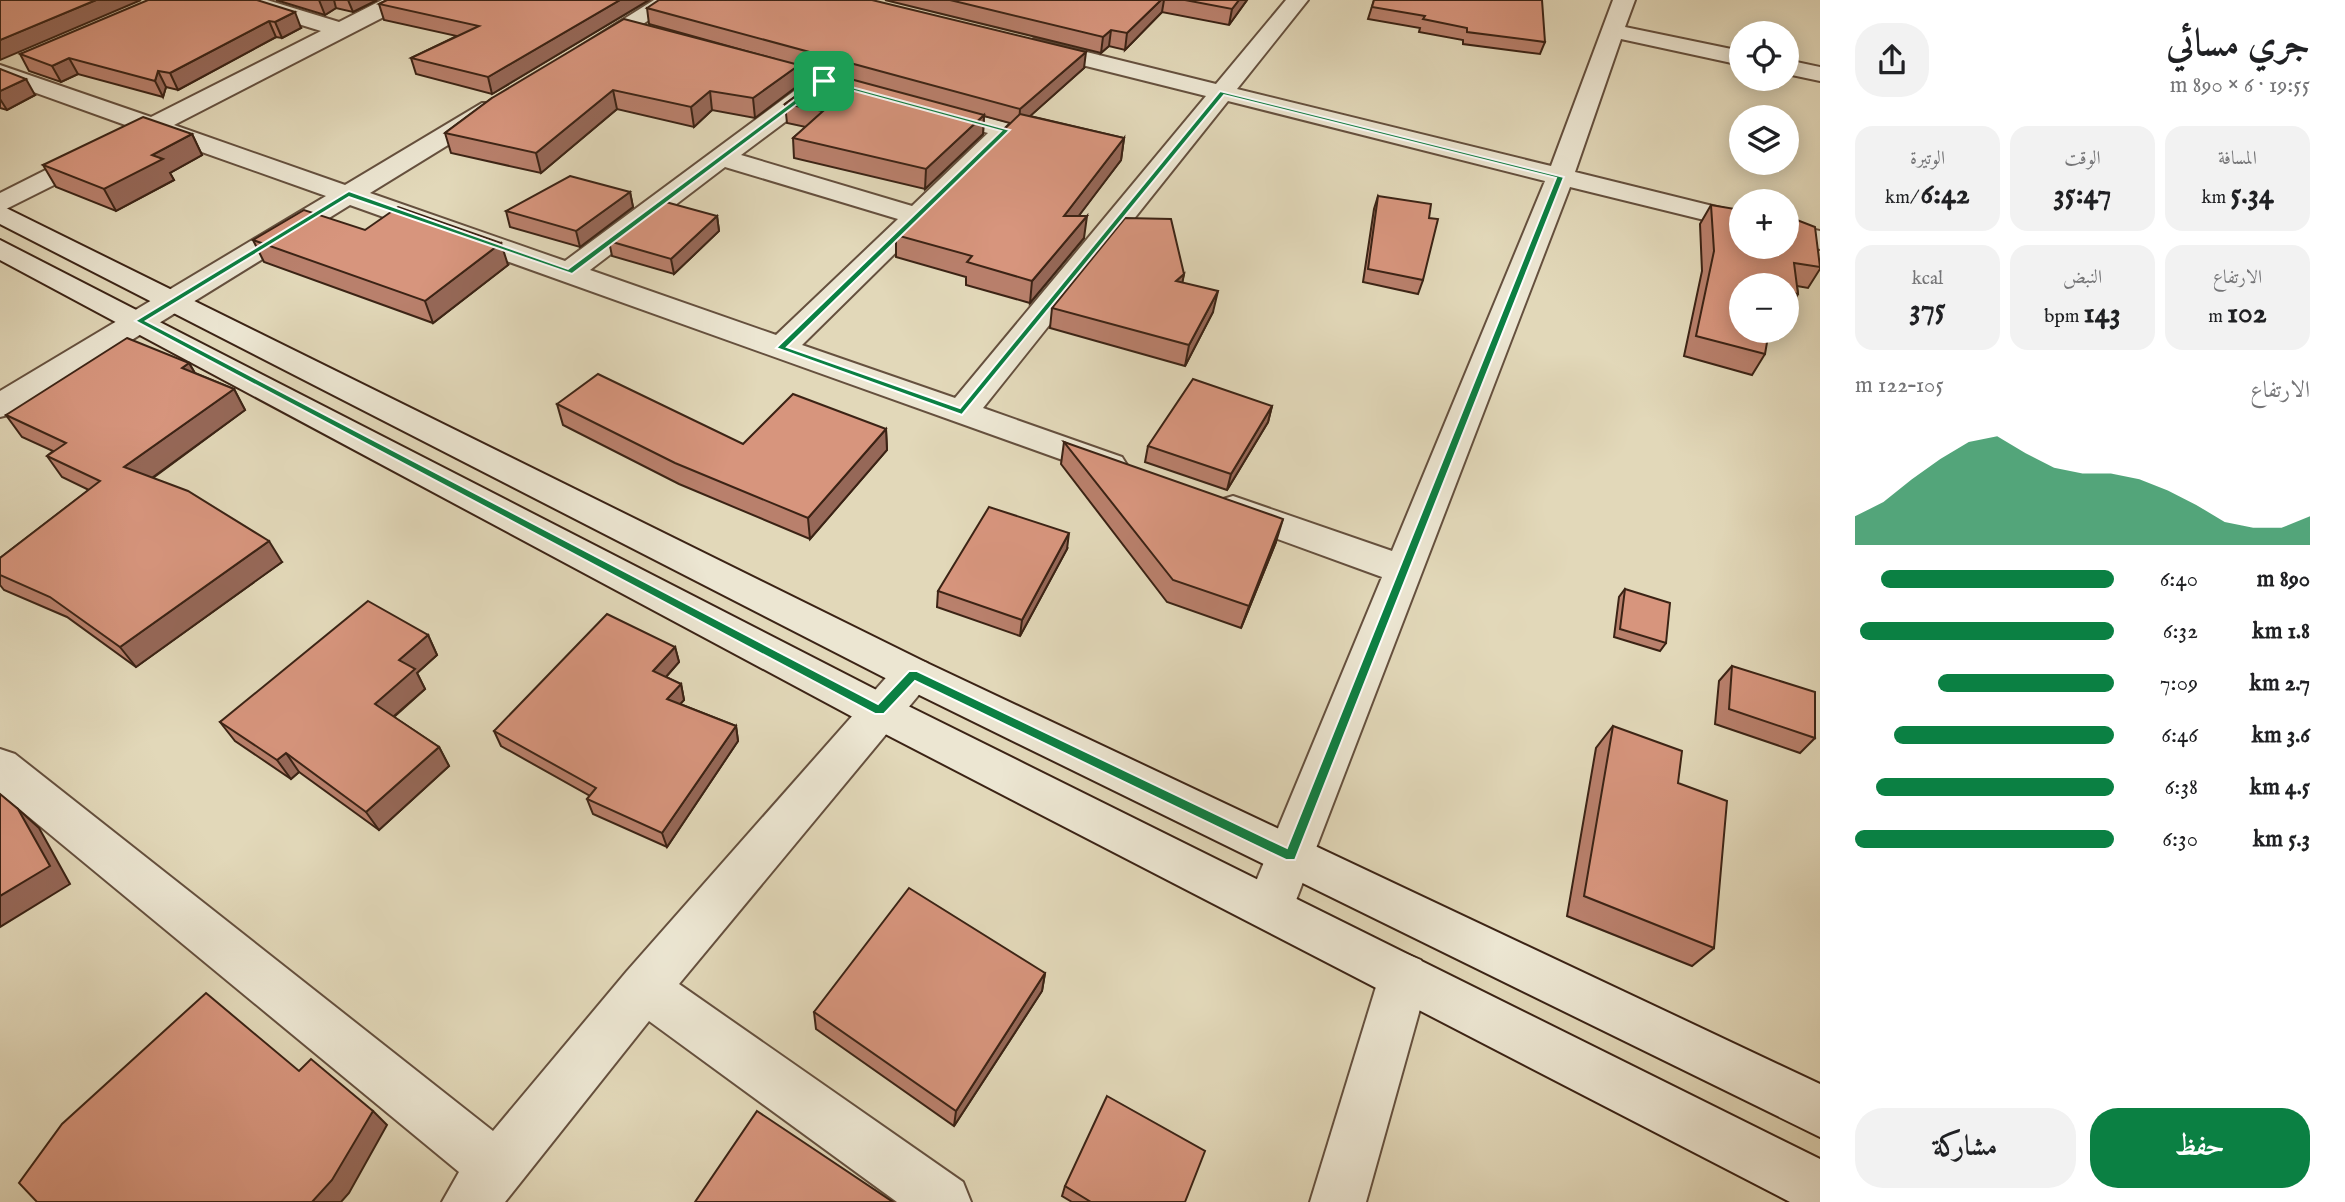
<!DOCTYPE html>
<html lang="ar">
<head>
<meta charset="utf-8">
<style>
  :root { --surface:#fff; --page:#f2f2f2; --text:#202124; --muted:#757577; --accent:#0b8043 }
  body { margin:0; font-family:"IM FELL English",Amiri,serif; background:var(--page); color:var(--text); direction:rtl; height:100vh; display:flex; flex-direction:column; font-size:26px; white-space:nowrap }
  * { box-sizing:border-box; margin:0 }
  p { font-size:23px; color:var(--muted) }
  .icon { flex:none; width:38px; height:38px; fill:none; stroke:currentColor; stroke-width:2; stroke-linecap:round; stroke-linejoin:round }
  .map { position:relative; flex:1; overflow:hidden; direction:ltr }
  .panel { display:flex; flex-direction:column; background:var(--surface); width:525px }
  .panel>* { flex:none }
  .tools { position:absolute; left:1729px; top:21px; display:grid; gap:14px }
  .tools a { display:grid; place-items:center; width:70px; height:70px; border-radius:50%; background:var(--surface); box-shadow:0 4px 18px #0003; font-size:35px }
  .pin { position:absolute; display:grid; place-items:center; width:60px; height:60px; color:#fff; margin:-30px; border-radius:14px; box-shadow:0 4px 10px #0006 }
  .round { display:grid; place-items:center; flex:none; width:74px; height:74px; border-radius:28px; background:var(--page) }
  .summary { display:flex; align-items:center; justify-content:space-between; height:119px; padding:0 35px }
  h1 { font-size:38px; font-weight:700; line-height:52px }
  .metrics { display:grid; grid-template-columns:repeat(3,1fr); gap:10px; height:119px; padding:7px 35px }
  .metrics div { display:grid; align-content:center; border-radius:18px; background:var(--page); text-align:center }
  .metrics b { font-size:30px; font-weight:700 }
  .metrics small { font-size:19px; font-weight:400 }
  .metrics p { font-size:19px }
  .chart { height:196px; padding:14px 35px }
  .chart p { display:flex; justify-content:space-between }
  .chart svg { width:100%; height:126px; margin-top:7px; fill:var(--accent); opacity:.7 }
  .cta { display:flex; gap:14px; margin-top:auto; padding:14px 35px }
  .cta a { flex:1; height:80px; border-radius:28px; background:var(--accent); color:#fff; font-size:28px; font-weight:700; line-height:80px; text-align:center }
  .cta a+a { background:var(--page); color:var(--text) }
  ul { padding:0 35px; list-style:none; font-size:23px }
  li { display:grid; grid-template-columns:112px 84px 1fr; align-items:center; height:52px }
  li i { height:18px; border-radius:9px; background:var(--accent) }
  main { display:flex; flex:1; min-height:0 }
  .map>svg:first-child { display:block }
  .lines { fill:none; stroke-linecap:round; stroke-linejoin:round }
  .street-casing { stroke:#65503e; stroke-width:4 }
  .secondary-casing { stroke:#3b2315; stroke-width:4 }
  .street { fill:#ece6d2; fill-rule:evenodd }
  .secondary { fill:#ece6d2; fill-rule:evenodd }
  .wall { fill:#b9806c; stroke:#3b2315; stroke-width:2 }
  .shaded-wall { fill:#966858; stroke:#3b2315; stroke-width:2 }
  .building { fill:#d7957d; stroke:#3b2315; stroke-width:2 }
  .route { fill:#0b8043; stroke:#fff; stroke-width:2; fill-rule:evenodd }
</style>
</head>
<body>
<main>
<section class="panel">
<div class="summary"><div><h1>جري مسائي</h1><p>19:55 · 6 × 890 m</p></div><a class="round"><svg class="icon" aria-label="share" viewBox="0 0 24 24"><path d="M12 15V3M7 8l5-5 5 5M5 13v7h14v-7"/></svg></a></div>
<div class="metrics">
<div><p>المسافة</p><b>5.34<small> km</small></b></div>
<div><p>الوقت</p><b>35:47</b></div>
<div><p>الوتيرة</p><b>6:42<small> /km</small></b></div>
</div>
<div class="metrics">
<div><p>الارتفاع</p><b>102<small> m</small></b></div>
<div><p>النبض</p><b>143<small> bpm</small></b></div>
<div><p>kcal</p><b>375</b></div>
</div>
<div class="chart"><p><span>الارتفاع</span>105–122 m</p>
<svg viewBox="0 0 160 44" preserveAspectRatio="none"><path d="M0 44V34L10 29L20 21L30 14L40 8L50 6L60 12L70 17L80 19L90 19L100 21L110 25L120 30L130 36L140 38L150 38L160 34V44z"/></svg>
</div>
<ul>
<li><b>890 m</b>6:40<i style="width:90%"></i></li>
<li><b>1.8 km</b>6:32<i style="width:98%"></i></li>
<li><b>2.7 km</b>7:09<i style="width:68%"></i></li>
<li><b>3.6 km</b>6:46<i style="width:85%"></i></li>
<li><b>4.5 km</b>6:38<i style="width:92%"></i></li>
<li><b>5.3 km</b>6:30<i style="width:100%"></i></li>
</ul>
<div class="cta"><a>حفظ</a><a>مشاركة</a></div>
</section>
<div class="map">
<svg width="1820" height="1202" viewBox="0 0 1820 1202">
  <rect width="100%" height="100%" fill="#e2d8b9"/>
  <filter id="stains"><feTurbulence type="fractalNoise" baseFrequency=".00286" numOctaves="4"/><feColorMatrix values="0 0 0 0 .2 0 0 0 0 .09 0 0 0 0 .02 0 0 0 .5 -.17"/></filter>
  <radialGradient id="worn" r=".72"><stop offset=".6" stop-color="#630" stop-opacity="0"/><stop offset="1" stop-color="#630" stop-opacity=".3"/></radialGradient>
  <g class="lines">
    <g class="street-casing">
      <g id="street">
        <path d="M 234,0 L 267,0 L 339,22 L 382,0 L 410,0 L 407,5 L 174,125 L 345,185 L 482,103 L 500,103 L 503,108 L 500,113 L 370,193 L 565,261 L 805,83 L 742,66 L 738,61 L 742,56 L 758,56 L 877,88 L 880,93 L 877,98 L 868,100 L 828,90 L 741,155 L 912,206 L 988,133 L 923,115 L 920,110 L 923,105 L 932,103 L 1015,125 L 1019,130 L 1015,135 L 802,345 L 955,398 L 1206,96 L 1026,51 L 1023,46 L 1034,39 L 1216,84 L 1286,0 L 1308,0 L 1237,89 L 1551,166 L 1613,0 L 1635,0 L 1625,27 L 1741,51 L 1741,65 L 1621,39 L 1575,172 L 1741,213 L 1741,229 L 1570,187 L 1293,908 L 1286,923 L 1269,930 L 1252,923 L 1245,908 L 1382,577 L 1220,518 L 1215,509 L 1220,500 L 1233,496 L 1392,551 L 1545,181 L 1228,101 L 983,408 L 1122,457 L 1127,465 L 1122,473 L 1110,477 L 350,205 L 12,414 L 0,417 L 0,391 L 326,196 L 154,135 L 0,212 L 0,193 L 131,127 L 0,80 L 0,65 L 151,117 L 321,31 L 237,5 ZM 725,167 L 898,219 L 776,335 L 590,270 Z"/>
        <path d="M 654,0 L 680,0 L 598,53 L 582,53 L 578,48 Z"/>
        <path d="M 1787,60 L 1820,67 L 1820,81 L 1787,74 Z"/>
        <path d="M 1787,224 L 1820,231 L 1820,249 L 1787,240 Z"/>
        <path d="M 913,658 L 927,663 L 933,674 L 927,685 L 679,984 L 963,1182 L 971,1202 L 897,1202 L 649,1021 L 505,1202 L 442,1202 L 459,1172 L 0,793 L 0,749 L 15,754 L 493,1131 L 627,971 L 899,663 Z"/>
        <path d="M 1404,953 L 1421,960 L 1429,977 L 1366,1202 L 1310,1202 L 1379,977 L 1387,960 Z"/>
      </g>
    </g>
    <g class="secondary-casing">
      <g id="secondary">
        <path d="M 0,205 L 927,663 L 1820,1084 L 1820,1137 L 899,685 L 0,224 Z"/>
        <path d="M 0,240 L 894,699 L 1820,1159 L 1820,1202 L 1790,1202 L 864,723 L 0,260 Z"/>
      </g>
    </g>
    <use href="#street" class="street"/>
    <use href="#secondary" class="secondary"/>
  </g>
  <g class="wall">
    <path d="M 257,0 L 301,28 L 282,38 L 276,37 L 178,90 L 166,87 L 163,97 L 78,74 L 61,82 L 29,71 L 20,54 Z"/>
    <path d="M 276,0 L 377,0 L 353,12 L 336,8 L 325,15 Z"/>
    <path d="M 387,0 L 649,0 L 492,94 L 416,74 L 411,58 L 457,36 L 384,20 L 379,4 Z"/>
    <path d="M 885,0 L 1247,0 L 1229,25 L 1162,12 L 1125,50 L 1109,46 L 1101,53 Z"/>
    <path d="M 1374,0 L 1545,42 L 1540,54 L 1463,44 L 1463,40 L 1419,32 L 1420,28 L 1368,19 Z"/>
    <path d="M 647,8 L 1084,68 L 1030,116 L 1124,138 L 1121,160 L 1078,216 L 1084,238 L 1030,303 L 966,285 L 966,277 L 896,257 L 896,235 L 1010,123 L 984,116 L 983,134 L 925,189 L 794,158 L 793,138 L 806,127 L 787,123 L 785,104 L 827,73 L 799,65 L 800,84 L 755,118 L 712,110 L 694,127 L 617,109 L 541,173 L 451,153 L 445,133 L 492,98 L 775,59 L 649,24 Z"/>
    <path d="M 0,69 L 35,95 L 7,110 L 0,108 Z"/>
    <path d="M 192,134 L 202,155 L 170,173 L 174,180 L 116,211 L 56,187 L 43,165 Z"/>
    <path d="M 630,192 L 633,207 L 580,247 L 510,227 L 506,211 Z"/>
    <path d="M 1378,196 L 1423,280 L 1418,294 L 1363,282 L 1374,209 Z"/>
    <path d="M 1711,205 L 1820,260 L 1820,269 L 1808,288 L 1797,286 L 1798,294 L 1787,312 L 1787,285 L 1741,285 L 1765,354 L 1752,375 L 1684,356 L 1702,271 L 1700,224 Z"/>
    <path d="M 717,216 L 719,231 L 674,274 L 612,256 L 609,241 Z"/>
    <path d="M 365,230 L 508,265 L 433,323 L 264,262 L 253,240 Z"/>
    <path d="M 1184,274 L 1182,282 L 1213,312 L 1185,366 L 1050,328 L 1052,308 Z"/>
    <path d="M 189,363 L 195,373 L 234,389 L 245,410 L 153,478 L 282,562 L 136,667 L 67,617 L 4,590 L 0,585 L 0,558 L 89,490 L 62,477 L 47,456 L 53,451 L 22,437 L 6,415 Z"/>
    <path d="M 557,404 L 743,444 L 886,429 L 887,450 L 810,539 L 679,484 L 563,425 Z"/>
    <path d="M 1272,406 L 1268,422 L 1227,490 L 1145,462 L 1148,446 Z"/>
    <path d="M 1064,442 L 1276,542 L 1241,628 L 1167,602 L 1061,464 Z"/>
    <path d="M 1067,549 L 1020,636 L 937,607 L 938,591 Z"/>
    <path d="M 1625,589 L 1666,643 L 1660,651 L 1614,637 L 1619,597 Z"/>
    <path d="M 428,635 L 437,655 L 417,673 L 425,689 L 394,717 L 439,747 L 449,766 L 379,830 L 299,772 L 291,779 L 235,741 L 220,722 Z"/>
    <path d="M 675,647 L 679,662 L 666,677 L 681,684 L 684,700 L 680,704 L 736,726 L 738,741 L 667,847 L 593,814 L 587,799 L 590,796 L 501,746 L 494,731 Z"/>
    <path d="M 1732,666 L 1815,738 L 1800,753 L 1715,724 L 1719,681 Z"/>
    <path d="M 1613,726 L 1678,783 L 1714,948 L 1692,966 L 1567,916 L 1596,748 Z"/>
    <path d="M 1045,973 L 1042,991 L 954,1126 L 816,1029 L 814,1012 Z"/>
    <path d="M 1065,1186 L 1185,1202 L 1072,1202 L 1062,1196 Z"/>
  </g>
  <g class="shaded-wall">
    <path d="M 96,0 L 141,0 L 0,60 L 0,40 Z"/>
    <path d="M 319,0 L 334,0 L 336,8 L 325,15 Z"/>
    <path d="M 348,0 L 377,0 L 353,12 Z"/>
    <path d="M 620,0 L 649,0 L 492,94 L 488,77 Z"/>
    <path d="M 1161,0 L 1164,0 L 1162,12 L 1125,50 L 1127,33 Z"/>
    <path d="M 1239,0 L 1247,0 L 1229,25 L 1232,9 Z"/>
    <path d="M 295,12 L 301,28 L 282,38 L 275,22 Z"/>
    <path d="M 269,21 L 276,37 L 178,90 L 170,73 Z"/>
    <path d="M 1111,30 L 1109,46 L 1101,53 L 1103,37 Z"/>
    <path d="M 1086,52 L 1084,68 L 1019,126 L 1020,109 Z"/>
    <path d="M 69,58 L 78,74 L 61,82 L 52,66 Z"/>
    <path d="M 799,65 L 800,84 L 755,118 L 753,98 Z"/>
    <path d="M 158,71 L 166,87 L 163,97 L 155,81 Z"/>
    <path d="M 26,79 L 35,95 L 7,110 L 0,99 L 0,91 Z"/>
    <path d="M 613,90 L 617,109 L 541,173 L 536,153 Z"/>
    <path d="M 710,91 L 712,110 L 694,127 L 691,107 Z"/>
    <path d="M 984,115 L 983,134 L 925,189 L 926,169 Z"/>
    <path d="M 192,134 L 202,155 L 170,173 L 174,180 L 116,211 L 104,189 L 152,155 Z"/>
    <path d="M 1124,138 L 1121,160 L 1062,238 L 1064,216 Z"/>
    <path d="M 630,192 L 633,207 L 580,247 L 576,231 Z"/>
    <path d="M 717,216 L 719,231 L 674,274 L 671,259 Z"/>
    <path d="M 1087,216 L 1084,238 L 1030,303 L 1032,281 Z"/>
    <path d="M 501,243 L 508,265 L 433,323 L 425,301 Z"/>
    <path d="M 1184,274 L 1180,295 L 1176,281 Z"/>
    <path d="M 1218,291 L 1213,312 L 1185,366 L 1189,345 Z"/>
    <path d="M 189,363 L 201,384 L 182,368 Z"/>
    <path d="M 234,389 L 245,410 L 138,488 L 124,467 Z"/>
    <path d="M 1272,406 L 1268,422 L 1227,490 L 1231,474 Z"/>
    <path d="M 886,429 L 887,450 L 810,539 L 808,518 Z"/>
    <path d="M 1283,519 L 1276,542 L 1241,628 L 1249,606 Z"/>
    <path d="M 1069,533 L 1067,549 L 1020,636 L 1022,620 Z"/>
    <path d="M 269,541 L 282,562 L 136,667 L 120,647 Z"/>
    <path d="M 428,635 L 437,655 L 417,673 L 425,689 L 386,723 L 375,704 L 399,660 Z"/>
    <path d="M 675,647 L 679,662 L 657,687 L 653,671 Z"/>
    <path d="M 681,684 L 684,700 L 671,714 L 667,699 Z"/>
    <path d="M 736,726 L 738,741 L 667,847 L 662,833 Z"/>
    <path d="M 439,747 L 449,766 L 379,830 L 366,812 Z"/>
    <path d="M 286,753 L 299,772 L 291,779 L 277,760 Z"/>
    <path d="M 18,809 L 39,828 L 70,884 L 0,927 L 0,896 Z"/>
    <path d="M 1045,973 L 1042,991 L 954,1126 L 956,1111 Z"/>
    <path d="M 373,1111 L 387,1125 L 349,1193 L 341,1202 L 312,1202 Z"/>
  </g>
  <g class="building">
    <path d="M 0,0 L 96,0 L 0,40 Z"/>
    <path d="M 148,0 L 257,0 L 295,12 L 275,22 L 269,21 L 170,73 L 158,71 L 155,81 L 69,58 L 52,66 L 20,54 Z"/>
    <path d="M 387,0 L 620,0 L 488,77 L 411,58 L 479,26 L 379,4 Z"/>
    <path d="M 659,0 L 872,0 L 1086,52 L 1020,109 L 647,8 Z"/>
    <path d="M 950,0 L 1161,0 L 1127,33 L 1111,30 L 1103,37 Z"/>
    <path d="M 1185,0 L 1239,0 L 1232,9 Z"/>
    <path d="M 1374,0 L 1542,0 L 1545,42 L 1467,32 L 1467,28 L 1423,19 L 1425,16 L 1372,7 Z"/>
    <path d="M 624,19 L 799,65 L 753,98 L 710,91 L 691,107 L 613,90 L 536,153 L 445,133 L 492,98 Z"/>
    <path d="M 0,69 L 26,79 L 0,91 Z"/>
    <path d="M 828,73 L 984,115 L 926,169 L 793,138 L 823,111 L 785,104 Z"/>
    <path d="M 1020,114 L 1124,138 L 1064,216 L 1087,216 L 1032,281 L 967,262 L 972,256 L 896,235 Z"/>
    <path d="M 143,117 L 192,134 L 152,155 L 163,159 L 104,189 L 43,165 Z"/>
    <path d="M 570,176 L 630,192 L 576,231 L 506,211 Z"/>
    <path d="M 1378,196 L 1431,204 L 1429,218 L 1438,219 L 1423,280 L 1368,269 Z"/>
    <path d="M 662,201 L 717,216 L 671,259 L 609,241 Z"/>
    <path d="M 1711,205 L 1741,210 L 1741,247 L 1787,247 L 1787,218 L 1797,220 L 1815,227 L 1820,267 L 1794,263 L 1798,294 L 1787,292 L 1787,285 L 1741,285 L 1741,331 L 1769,331 L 1765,354 L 1696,336 L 1714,251 Z"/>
    <path d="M 398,207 L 501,243 L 425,301 L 253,240 L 304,210 L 365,230 Z"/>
    <path d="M 1125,218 L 1171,219 L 1184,274 L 1176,281 L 1218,291 L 1189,345 L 1052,308 Z"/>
    <path d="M 127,338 L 189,363 L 182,368 L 234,389 L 124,467 L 188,491 L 269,541 L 120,647 L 50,597 L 0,575 L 0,558 L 100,481 L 47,456 L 66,443 L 6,415 Z"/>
    <path d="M 598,374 L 743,444 L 793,394 L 886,429 L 808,518 L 675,463 L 557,404 Z"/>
    <path d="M 1193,379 L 1272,406 L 1231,474 L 1148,446 Z"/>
    <path d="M 1064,442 L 1283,519 L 1249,606 L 1173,580 Z"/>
    <path d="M 989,507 L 1069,533 L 1022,620 L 938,591 Z"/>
    <path d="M 1625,589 L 1670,603 L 1666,643 L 1620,629 Z"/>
    <path d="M 368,601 L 428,635 L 399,660 L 415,669 L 375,704 L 439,747 L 366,812 L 286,753 L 277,760 L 220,722 Z"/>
    <path d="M 607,614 L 675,647 L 653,671 L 681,684 L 667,699 L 736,726 L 662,833 L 587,799 L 596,788 L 494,731 Z"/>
    <path d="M 1732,666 L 1815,692 L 1815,738 L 1729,709 Z"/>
    <path d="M 1613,726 L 1682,751 L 1678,783 L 1727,801 L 1714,948 L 1584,896 Z"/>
    <path d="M 0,794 L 18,809 L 50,866 L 0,896 Z"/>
    <path d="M 909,888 L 1045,973 L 956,1111 L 814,1012 Z"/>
    <path d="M 206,993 L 299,1071 L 311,1059 L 373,1111 L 332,1180 L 312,1202 L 37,1202 L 19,1183 L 62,1124 Z"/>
    <path d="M 1107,1096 L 1205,1151 L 1185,1202 L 1091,1202 L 1065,1186 Z"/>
    <path d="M 757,1111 L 893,1202 L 695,1202 Z"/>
  </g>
  <path class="route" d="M 822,79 L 1010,130 L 787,347 L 960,408 L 1220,91 L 1564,177 L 1295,860 L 1286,860 L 915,681 L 884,714 L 875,714 L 135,321 L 349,191 L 568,269 ZM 825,83 L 1001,131 L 776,348 L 962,415 L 1224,95 L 1556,178 L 1287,848 L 917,671 L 909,671 L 878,704 L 146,321 L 349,197 L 572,274 Z"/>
  <rect width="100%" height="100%" filter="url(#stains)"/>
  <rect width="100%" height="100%" fill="url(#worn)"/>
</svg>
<div class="tools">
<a><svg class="icon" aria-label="locate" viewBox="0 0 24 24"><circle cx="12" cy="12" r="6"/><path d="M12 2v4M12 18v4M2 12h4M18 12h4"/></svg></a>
<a><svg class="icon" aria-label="layers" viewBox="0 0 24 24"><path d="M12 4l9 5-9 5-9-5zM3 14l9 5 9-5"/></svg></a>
<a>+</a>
<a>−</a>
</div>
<div class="pin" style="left:824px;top:81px;background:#1e9e55"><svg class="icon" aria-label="arrive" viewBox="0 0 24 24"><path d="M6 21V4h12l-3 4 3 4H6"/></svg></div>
</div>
</main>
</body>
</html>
